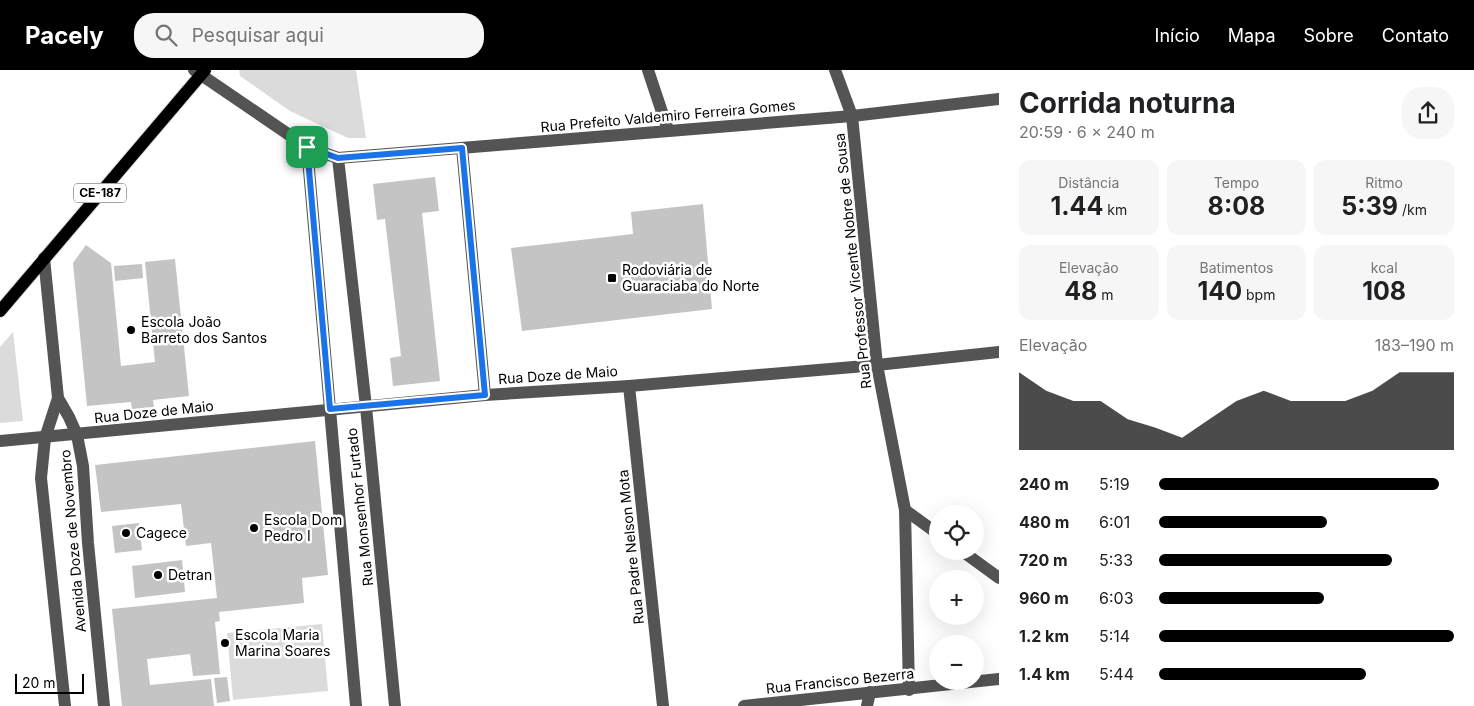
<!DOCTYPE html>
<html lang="pt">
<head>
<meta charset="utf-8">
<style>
  :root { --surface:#fff; --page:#f6f6f6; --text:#202124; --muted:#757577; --accent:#000 }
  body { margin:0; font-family:Inter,sans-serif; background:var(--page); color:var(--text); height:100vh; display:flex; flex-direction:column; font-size:19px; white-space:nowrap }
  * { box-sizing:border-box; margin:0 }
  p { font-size:16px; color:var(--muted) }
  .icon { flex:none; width:28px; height:28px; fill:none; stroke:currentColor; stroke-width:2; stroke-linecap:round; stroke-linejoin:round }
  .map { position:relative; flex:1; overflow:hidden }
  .drawer { display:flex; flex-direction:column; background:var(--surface); width:475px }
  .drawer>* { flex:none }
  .fabs { position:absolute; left:929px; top:435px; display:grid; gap:10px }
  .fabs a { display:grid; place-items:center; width:55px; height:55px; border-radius:50%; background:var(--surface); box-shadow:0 5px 20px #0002; font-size:25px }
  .scale { position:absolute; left:15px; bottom:12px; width:69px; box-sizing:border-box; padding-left:5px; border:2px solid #000; border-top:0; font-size:14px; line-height:18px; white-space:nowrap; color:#000; -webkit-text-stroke:4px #fff; paint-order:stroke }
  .pin { position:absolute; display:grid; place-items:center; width:42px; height:42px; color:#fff; margin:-21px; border-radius:10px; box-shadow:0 2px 8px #0006 }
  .round { display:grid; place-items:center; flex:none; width:52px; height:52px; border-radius:20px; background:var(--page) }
  .summary { display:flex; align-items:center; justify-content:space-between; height:85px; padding:0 20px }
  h1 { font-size:28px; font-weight:700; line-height:38px }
  .figures { display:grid; grid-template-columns:repeat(3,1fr); gap:8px; height:85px; padding:5px 20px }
  .figures div { display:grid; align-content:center; border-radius:12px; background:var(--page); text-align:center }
  .figures b { font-size:25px; font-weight:700 }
  .figures small { font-size:14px; font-weight:400 }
  .figures p { font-size:14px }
  .chart { height:140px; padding:10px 20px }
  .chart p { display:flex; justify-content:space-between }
  .chart svg { width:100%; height:90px; margin-top:5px; fill:var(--accent); opacity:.7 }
  ul { padding:0 20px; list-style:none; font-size:16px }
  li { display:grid; grid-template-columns:80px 60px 1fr; align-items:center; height:38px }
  li i { height:12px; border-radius:6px; background:var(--accent) }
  header { display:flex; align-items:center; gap:30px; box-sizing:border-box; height:70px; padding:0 25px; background:var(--accent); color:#fff }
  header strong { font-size:24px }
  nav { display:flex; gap:28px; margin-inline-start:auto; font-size:18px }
  .search { width:350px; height:45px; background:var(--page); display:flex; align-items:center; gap:12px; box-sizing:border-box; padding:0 18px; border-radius:20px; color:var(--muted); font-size:19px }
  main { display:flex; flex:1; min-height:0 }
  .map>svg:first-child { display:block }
  .green { fill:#dbdbdb }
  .building { fill:#c4c4c4 }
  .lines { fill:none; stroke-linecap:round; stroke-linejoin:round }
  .major-casing { stroke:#dbdbdb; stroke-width:14 }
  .minor { stroke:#545454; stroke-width:12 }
  .major { stroke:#000; stroke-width:12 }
  .route-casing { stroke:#fff; stroke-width:10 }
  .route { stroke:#1a73e8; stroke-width:6 }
  .poi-dot { fill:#000; stroke:#fff; stroke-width:2 }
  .labels { text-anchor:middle; stroke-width:5; stroke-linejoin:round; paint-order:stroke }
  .shield { fill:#fff; stroke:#4c4c4c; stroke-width:1 }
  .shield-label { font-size:12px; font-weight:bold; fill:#000 }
  .street-label { font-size:14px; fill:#000; stroke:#fff }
  .poi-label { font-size:14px; fill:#000; stroke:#fff; text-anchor:start }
</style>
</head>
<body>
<header>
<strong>Pacely</strong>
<div class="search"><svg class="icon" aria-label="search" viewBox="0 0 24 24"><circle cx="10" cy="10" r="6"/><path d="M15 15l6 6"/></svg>Pesquisar aqui</div>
<nav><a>Início</a><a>Mapa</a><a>Sobre</a><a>Contato</a></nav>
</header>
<main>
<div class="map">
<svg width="999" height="636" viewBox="0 0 999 636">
  <rect width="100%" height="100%" fill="#fff"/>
  <g class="green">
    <path d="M 239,0 L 356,0 L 366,68 L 348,68 L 290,41 L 240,6 Z"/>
    <path d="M 13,262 L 23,351 L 0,353 L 0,277 Z"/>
    <path d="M 322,554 L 328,621 L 233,630 L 227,563 Z"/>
  </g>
  <g class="building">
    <path d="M 435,107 L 439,141 L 422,143 L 440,311 L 393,316 L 390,288 L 401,286 L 385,149 L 377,150 L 373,114 Z"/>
    <path d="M 703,134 L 712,239 L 522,261 L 511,178 L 633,164 L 631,142 Z"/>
    <path d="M 86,175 L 111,193 L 121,296 L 155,292 L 145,192 L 175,189 L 189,326 L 153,330 L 154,337 L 132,339 L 131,332 L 87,336 L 73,193 Z"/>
    <path d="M 142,194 L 143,208 L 115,211 L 114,196 Z"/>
    <path d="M 315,371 L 328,505 L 302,508 L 304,533 L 219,542 L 220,551 L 215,552 L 220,604 L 193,606 L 190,584 L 147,589 L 150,615 L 211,609 L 214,636 L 122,636 L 112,539 L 217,528 L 211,473 L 186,476 L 181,434 L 101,442 L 95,395 Z"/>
    <path d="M 139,453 L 142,480 L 115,483 L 112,456 Z"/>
    <path d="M 182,490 L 185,522 L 135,528 L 132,496 Z"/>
    <path d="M 227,607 L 230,631 L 217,633 L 214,608 Z"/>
  </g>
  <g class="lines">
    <g class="major-casing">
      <path id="major" d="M 0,241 L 205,0"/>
    </g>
    <g class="minor">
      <path d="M 194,0 L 307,77 L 338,88 L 852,46 L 999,29"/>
      <path d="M 648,0 L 668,60"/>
      <path d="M 835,0 L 852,46 L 877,295 L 905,440 L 909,620"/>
      <path d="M 307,77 L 356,636"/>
      <path d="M 462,78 L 485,325"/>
      <path d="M 338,88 L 366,337 L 395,636"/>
      <path d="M 44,188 L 58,328 L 69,347 L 77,365 L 83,396 L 88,473 L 104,636"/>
      <path d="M 629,316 L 663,636"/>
      <path d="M 58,328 L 45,368 L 41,408 L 65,636"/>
      <path d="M 0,371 L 485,325 L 629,316 L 877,295 L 999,282"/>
      <path d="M 905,440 L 938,464"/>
      <path d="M 962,481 L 999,508"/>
      <path d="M 744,636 L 999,609"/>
      <path d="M 867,636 L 870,622"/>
    </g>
    <use href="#major" class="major"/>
  </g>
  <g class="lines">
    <g class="route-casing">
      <path id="route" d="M 307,77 L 338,88 L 462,78 L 485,325 L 330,339 Z"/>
    </g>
    <use href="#route" class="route"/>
  </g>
  <g class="poi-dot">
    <rect x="607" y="203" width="10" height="10" rx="2.5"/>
    <circle cx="131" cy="260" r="5"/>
    <circle cx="254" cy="458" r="5"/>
    <circle cx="126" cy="463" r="5"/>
    <circle cx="158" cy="505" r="5"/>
    <circle cx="225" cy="573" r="5"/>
  </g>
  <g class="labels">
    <rect class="shield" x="74" y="113.5" width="52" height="19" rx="4"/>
    <g class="shield-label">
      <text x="100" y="127">CE-187</text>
    </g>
    <g class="street-label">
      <text transform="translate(668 46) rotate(-5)" y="5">Rua Prefeito Valdemiro Ferreira Gomes</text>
      <text transform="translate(853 191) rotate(-96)" y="5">Rua Professor Vicente Nobre de Sousa</text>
      <text transform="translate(558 305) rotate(-4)" y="5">Rua Doze de Maio</text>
      <text transform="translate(154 342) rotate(-6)" y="5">Rua Doze de Maio</text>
      <text transform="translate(360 437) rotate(-96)" y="5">Rua Monsenhor Furtado</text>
      <text transform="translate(73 471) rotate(-95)" y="5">Avenida Doze de Novembro</text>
      <text transform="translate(631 477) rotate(-96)" y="5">Rua Padre Nelson Mota</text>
      <text transform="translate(840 611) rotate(-6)" y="5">Rua Francisco Bezerra</text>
    </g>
    <g class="poi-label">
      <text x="622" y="205">Rodoviária de<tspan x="622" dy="16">Guaraciaba do Norte</tspan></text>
      <text x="141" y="257">Escola João<tspan x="141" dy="16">Barreto dos Santos</tspan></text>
      <text x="264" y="455">Escola Dom<tspan x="264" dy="16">Pedro I</tspan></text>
      <text x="136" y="468">Cagece</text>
      <text x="168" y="510">Detran</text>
      <text x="235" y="570">Escola Maria<tspan x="235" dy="16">Marina Soares</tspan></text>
    </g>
  </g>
</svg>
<div class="fabs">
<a><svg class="icon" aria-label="locate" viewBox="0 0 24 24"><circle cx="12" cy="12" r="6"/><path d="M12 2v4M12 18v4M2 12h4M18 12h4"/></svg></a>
<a>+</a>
<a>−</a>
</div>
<div class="scale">20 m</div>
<div class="pin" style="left:307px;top:77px;background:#1e9e55"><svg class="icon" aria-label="arrive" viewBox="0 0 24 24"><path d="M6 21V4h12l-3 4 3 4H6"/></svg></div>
</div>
<section class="drawer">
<div class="summary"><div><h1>Corrida noturna</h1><p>20:59 · 6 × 240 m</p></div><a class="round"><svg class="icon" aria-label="share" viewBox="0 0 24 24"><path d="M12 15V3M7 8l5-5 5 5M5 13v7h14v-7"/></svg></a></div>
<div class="figures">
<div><p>Distância</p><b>1.44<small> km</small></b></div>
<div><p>Tempo</p><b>8:08</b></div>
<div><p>Ritmo</p><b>5:39<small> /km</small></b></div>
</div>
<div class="figures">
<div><p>Elevação</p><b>48<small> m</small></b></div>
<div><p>Batimentos</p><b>140<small> bpm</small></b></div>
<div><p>kcal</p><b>108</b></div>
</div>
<div class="chart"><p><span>Elevação</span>183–190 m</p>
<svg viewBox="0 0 160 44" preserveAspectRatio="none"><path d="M0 44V6L10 15L20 20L30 20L40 29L50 33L60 38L70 29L80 20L90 15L100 20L110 20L120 20L130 15L140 6L150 6L160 6V44z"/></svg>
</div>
<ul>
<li><b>240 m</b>5:19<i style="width:95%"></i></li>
<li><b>480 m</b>6:01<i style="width:57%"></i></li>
<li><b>720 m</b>5:33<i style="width:79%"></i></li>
<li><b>960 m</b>6:03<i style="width:56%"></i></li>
<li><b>1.2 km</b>5:14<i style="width:100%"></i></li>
<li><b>1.4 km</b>5:44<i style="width:70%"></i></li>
</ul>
</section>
</main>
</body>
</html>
